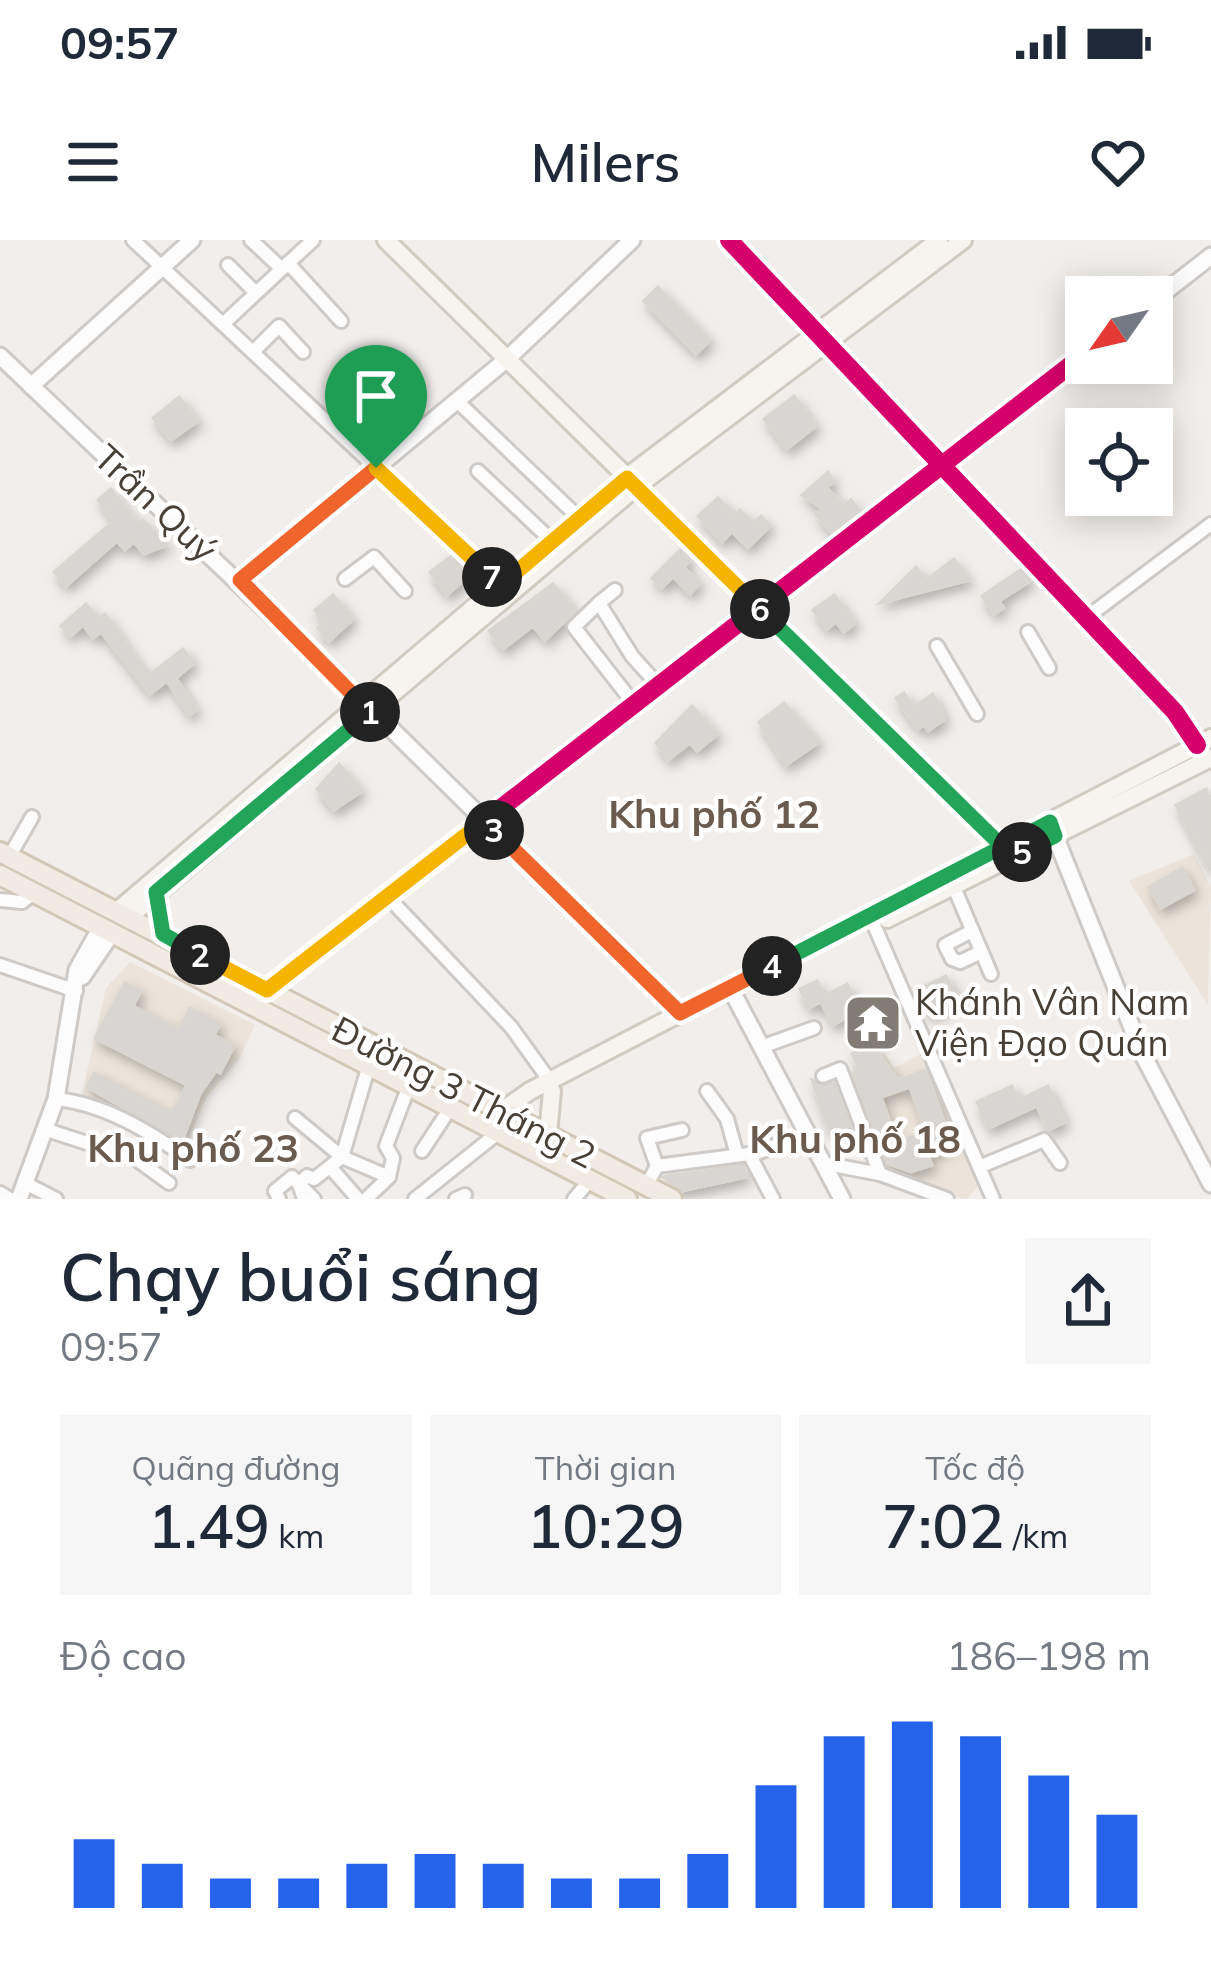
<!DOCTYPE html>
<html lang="vi">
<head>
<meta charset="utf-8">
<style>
  :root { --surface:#fff; --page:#f6f6f7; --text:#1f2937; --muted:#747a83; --accent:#2563eb }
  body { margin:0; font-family:Mulish,sans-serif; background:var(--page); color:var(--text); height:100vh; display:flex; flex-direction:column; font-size:45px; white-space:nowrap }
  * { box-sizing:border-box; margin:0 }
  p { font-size:39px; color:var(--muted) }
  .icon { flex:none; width:66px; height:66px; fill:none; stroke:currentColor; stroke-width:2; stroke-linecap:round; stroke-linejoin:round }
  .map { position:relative; height:959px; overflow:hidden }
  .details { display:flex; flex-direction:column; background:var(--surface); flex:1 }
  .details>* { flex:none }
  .needle { width:78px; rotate:236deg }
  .controls { position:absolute; left:1065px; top:36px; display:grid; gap:24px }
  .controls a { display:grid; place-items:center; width:108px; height:108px; border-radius:0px; background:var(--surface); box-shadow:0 6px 30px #0003; font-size:60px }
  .pin { position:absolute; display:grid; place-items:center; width:102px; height:102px; color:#fff; margin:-123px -51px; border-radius:50% 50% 50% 0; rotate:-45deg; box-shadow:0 0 12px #0007 }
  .pin .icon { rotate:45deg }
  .km { position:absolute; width:60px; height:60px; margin:-30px; border-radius:50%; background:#222; color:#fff; font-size:33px; line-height:60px; text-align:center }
  .round { display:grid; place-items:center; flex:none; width:126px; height:126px; border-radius:0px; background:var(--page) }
  .head { display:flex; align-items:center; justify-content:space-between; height:204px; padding:0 60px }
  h1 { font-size:66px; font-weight:600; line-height:90px }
  .figures { display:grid; grid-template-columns:repeat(3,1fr); gap:18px; height:204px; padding:12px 60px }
  .figures div { display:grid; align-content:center; border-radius:0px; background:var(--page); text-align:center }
  .figures b { font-size:60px; font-weight:600 }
  .figures small { font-size:33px; font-weight:400 }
  .figures p { font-size:33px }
  .chart { height:336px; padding:24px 60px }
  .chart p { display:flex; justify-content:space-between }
  .chart svg { width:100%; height:216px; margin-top:12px; stroke:var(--accent); stroke-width:6 }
  .status { display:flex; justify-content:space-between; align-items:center; height:84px; padding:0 60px; background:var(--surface); direction:ltr }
  .status svg { height:33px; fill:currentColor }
  header { display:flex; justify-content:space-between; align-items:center; height:156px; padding:0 60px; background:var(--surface); font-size:54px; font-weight:600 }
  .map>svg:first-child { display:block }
  .education { fill:#ece4da }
  .building { fill:#d9d5d2; stroke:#d9d5d1; stroke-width:3; fill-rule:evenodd; filter:url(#shadow) }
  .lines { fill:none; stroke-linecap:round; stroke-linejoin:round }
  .minor-casing { stroke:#cecac7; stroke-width:18 }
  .tertiary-casing { stroke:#cecac7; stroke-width:21 }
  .secondary-casing { stroke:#d1cbc2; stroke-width:22 }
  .primary-casing { stroke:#d3c8b8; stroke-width:24 }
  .minor { stroke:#fdfcfc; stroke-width:12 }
  .tertiary { stroke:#fdfcfc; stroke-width:15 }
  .secondary { stroke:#f7f4ef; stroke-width:16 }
  .primary { stroke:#f1ebe4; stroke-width:18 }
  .cycleway-casing { stroke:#fff; stroke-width:26 }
  .cycleway { stroke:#d6006c; stroke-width:18 }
  .split-1-casing { stroke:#fff; stroke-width:24 }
  .split-2-casing { stroke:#fff; stroke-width:24 }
  .split-3-casing { stroke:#fff; stroke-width:24 }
  .split-4-casing { stroke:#fff; stroke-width:24 }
  .split-5-casing { stroke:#fff; stroke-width:24 }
  .split-6-casing { stroke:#fff; stroke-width:24 }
  .split-7-casing { stroke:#fff; stroke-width:24 }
  .split-8-casing { stroke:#fff; stroke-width:24 }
  .split-1 { stroke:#f0652b; stroke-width:15 }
  .split-2 { stroke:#22a559; stroke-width:15 }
  .split-3 { stroke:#f5b400; stroke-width:15 }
  .split-4 { stroke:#f0652b; stroke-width:15 }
  .split-5 { stroke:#22a559; stroke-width:15 }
  .split-6 { stroke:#22a559; stroke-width:15 }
  .split-7 { stroke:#f5b400; stroke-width:15 }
  .split-8 { stroke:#f5b400; stroke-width:15 }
  .labels { text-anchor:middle; stroke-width:9; stroke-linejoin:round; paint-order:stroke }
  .street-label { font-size:36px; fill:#483f36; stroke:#fff }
  .poi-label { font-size:36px; fill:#483f36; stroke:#fff; text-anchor:start }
  .neighbourhood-label { font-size:39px; font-weight:bold; fill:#6b5b4e; stroke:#fff }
</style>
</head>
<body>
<div class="status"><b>09:57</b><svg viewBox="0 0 49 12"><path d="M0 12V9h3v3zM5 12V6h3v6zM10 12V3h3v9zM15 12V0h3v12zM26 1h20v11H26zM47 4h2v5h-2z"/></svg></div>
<header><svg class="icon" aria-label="menu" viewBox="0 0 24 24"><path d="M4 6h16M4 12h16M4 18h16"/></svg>Milers<svg class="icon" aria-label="heart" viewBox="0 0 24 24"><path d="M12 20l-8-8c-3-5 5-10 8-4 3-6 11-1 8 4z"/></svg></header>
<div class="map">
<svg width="1211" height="959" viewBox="0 0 1211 959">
  <defs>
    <filter id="shadow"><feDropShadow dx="3.5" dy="6" stdDeviation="6" flood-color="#0004"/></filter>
  </defs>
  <rect width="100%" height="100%" fill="#f1eeeb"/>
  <g class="education">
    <path d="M 1194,614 L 1211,647 L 1208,765 L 1129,641 Z"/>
    <path d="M 130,722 L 255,785 L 239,819 L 206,858 L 185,908 L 82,854 L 106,748 Z"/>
    <path d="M 930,809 L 980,943 L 967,959 L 922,951 L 882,930 L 845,835 L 885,813 L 894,828 Z"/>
  </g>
  <g class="building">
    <path d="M 658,47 L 710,100 L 696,114 L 644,61 Z"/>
    <path d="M 794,156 L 816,186 L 787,209 L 764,179 Z"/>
    <path d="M 179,157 L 198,181 L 171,200 L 153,178 Z"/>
    <path d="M 828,232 L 834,242 L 826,247 L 844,266 L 851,260 L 860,271 L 832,293 L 816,275 L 823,269 L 802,255 Z"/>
    <path d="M 111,249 L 139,285 L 143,280 L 167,305 L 144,314 L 134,302 L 125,310 L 117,301 L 66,346 L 54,332 L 114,281 L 98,260 Z"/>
    <path d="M 718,258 L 735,275 L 740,270 L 753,284 L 761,276 L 770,286 L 748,308 L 732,292 L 722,302 L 698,276 Z"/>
    <path d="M 680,310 L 690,320 L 684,327 L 700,343 L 690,354 L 673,337 L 662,348 L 652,338 Z"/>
    <path d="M 453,315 L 470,335 L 447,355 L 430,332 Z"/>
    <path d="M 954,319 L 969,340 L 880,363 L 916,327 L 926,340 Z"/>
    <path d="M 1022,329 L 1030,341 L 999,361 L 1004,368 L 994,374 L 982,356 Z"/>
    <path d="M 553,344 L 576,371 L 545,400 L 533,386 L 503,409 L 489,391 Z"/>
    <path d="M 333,355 L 353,379 L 329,401 L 318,388 L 325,383 L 315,370 Z"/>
    <path d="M 834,355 L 855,383 L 844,392 L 836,382 L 827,389 L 813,370 Z"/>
    <path d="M 86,364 L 98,379 L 105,374 L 148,436 L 183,409 L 194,423 L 176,438 L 197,470 L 189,475 L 167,441 L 150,454 L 101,392 L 93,398 L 83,385 L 71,396 L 61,386 Z"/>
    <path d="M 904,453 L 914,467 L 933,454 L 945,479 L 928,491 L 924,485 L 918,489 L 896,458 Z"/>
    <path d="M 784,463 L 819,502 L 786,525 L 759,482 Z"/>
    <path d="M 692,466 L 718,494 L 697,511 L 690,503 L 668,520 L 656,503 Z"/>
    <path d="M 339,524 L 362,551 L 334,570 L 317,549 Z"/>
    <path d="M 1206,549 L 1211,559 L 1211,631 L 1176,565 Z"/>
    <path d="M 1182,628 L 1194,650 L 1161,668 L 1149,647 Z"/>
    <path d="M 946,736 L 959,761 L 930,775 L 917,750 Z"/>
    <path d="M 817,741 L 824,756 L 847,744 L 860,770 L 833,785 L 821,762 L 809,768 L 800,749 Z"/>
    <path d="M 125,743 L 141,751 L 133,766 L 179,790 L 190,768 L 220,784 L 214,795 L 234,806 L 220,833 L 216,831 L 200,854 L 182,901 L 87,847 L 94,833 L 172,873 L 187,845 L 95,798 Z"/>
    <path d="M 871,804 L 898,840 L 926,830 L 952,904 L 928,915 L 932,925 L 911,932 L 887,923 L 853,834 L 860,830 L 852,814 ZM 910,847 L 926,892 L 897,902 L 881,857 Z"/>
    <path d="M 812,840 L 823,846 L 834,843 L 850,886 L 829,889 Z"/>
    <path d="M 1012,846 L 1019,860 L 1048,846 L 1065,882 L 1048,890 L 1037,866 L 989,888 L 977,862 Z"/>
    <path d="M 743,925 L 746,937 L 682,951 L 663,937 Z"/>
  </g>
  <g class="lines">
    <g class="minor-casing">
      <g id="minor">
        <path d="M 133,0 L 501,345"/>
        <path d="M 251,0 L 282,29"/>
        <path d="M 288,23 L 341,81"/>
        <path d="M 228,25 L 256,53"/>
        <path d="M 223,84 L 313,0"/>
        <path d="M 253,112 L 279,86 L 303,112"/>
        <path d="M 457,161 L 579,278"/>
        <path d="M 478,231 L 552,301"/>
        <path d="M 345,339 L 374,317 L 405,351"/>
        <path d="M 615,350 L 599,363 L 632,416 L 658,445"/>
        <path d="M 599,363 L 574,387 L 634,464"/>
        <path d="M 1086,378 L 1211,284"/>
        <path d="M 1028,392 L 1049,428"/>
        <path d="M 937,406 L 977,474"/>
        <path d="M 9,617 L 32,577"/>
        <path d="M 953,645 L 991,734"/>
        <path d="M 387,656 L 511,787 L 550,841"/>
        <path d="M 0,660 L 22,662 L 35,652"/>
        <path d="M 874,685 L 993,959"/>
        <path d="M 972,691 L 945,705 L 952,719 L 960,722 L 981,712"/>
        <path d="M 0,725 L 76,751"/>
        <path d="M 761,807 L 814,788"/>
        <path d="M 823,836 L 840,829 L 880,934"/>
        <path d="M 707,851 L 727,879 L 737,915"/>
        <path d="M 56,859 C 105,864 150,892 190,920"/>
        <path d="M 295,878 L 342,917 L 389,937"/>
        <path d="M 47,890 L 136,919 L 169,943"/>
        <path d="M 422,911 L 451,867"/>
        <path d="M 749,914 L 773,959"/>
        <path d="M 822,923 L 880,934 L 947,959"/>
        <path d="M 657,926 L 647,898 L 682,890"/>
        <path d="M 979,927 L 1044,900 L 1060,923"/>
        <path d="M 331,928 L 358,959"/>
        <path d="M 27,944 L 56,959"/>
        <path d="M 646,946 L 657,926 L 757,913 L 807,893"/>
        <path d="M 0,953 L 10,959"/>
        <path d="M 279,959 L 275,951 L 292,937 L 299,944 L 307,936 L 314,939 L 342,917 L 369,825"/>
        <path d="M 304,959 L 299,944 L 314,959"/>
        <path d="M 366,959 L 389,937 L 393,918 L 386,906 L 409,846"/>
        <path d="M 415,959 L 499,892"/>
        <path d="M 456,959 L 465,955"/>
        <path d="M 574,959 L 590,940"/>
      </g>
    </g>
    <g class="tertiary-casing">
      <g id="tertiary">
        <path d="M 729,0 L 1175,472 L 1197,505"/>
        <path d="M 1152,62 L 1211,16"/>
        <path d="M 0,116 L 363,462"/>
        <path d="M 31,146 L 192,0"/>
        <path d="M 240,341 L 507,119 L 632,0"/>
        <path d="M 372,470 L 680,773"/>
        <path d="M 1055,596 L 1143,815 L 1211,944"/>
        <path d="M 82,737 L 112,693"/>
        <path d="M 267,750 L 1086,113"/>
        <path d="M 735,757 L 842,959"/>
        <path d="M 19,959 L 56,859 L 77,730 L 101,687"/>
      </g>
    </g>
    <g class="secondary-casing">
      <g id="secondary">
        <path d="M 386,0 L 1012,616"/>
        <path d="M 156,652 L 163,695"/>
        <path d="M 116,672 L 627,237 L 939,0"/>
        <path d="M 128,678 L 636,247 L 963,0"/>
        <path d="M 887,679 L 1211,518"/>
        <path d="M 503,870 L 530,851 L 1211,498"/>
        <path d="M 548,894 L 552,851"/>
      </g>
    </g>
    <g class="primary-casing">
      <g id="primary">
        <path d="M 0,612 L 672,959"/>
        <path d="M 0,635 L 627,959"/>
      </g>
    </g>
    <use href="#minor" class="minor"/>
    <use href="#tertiary" class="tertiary"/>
    <use href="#secondary" class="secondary"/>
    <use href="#primary" class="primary"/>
    <g class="cycleway-casing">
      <g id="cycleway">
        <path d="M 729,0 L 1175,472 L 1197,505"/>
        <path d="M 267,750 L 1086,113"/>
      </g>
    </g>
    <use href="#cycleway" class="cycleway"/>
  </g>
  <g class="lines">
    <g class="split-1-casing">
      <path id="split-1" d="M 370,472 L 240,340 L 376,228"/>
    </g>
    <g class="split-2-casing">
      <path id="split-2" d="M 200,715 L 163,694 L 156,652 L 370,472"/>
    </g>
    <g class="split-3-casing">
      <path id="split-3" d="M 200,715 L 267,750 L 484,581 L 494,590"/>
    </g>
    <g class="split-4-casing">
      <path id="split-4" d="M 494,590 L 680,773 L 772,726"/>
    </g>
    <g class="split-5-casing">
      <path id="split-5" d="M 772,726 L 1050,582 L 1055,596 L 1022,612"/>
    </g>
    <g class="split-6-casing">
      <path id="split-6" d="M 760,369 L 1012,616 L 1022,612"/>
    </g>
    <g class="split-7-casing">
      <path id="split-7" d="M 492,337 L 501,345 L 627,238 L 760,369"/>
    </g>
    <g class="split-8-casing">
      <path id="split-8" d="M 376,228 L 492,337"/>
    </g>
    <use href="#split-1" class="split-1"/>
    <use href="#split-2" class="split-2"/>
    <use href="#split-3" class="split-3"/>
    <use href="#split-4" class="split-4"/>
    <use href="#split-5" class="split-5"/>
    <use href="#split-6" class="split-6"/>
    <use href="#split-7" class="split-7"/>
    <use href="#split-8" class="split-8"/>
  </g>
  <defs>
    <g id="temple-square" transform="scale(3)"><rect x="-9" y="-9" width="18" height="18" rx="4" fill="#837c75" stroke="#fff"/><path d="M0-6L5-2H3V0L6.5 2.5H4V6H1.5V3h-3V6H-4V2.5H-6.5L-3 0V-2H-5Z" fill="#fff"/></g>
  </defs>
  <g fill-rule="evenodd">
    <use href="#temple-square" x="873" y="783"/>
  </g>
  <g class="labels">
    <g class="street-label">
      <text transform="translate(156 263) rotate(43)" y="13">Trần Quý</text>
      <text transform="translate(464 852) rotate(27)" y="13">Đường 3 Tháng 2</text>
    </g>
    <g class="poi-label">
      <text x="915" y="775">Khánh Vân Nam<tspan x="915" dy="41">Viện Đạo Quán</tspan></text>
    </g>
    <g class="neighbourhood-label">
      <text x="714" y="588">Khu phố 12</text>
      <text x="855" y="913">Khu phố 18</text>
      <text x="193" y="922">Khu phố 23</text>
    </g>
  </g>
</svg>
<div class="controls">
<a><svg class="needle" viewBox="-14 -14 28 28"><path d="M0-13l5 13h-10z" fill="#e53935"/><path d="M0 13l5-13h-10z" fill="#747a83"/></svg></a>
<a><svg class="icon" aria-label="locate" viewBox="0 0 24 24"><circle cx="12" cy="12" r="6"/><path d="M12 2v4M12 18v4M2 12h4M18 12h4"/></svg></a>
</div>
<div class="pin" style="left:376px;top:228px;background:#1e9e55"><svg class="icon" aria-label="arrive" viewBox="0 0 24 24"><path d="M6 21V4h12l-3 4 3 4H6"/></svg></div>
<b class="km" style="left:370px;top:472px">1</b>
<b class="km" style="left:200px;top:715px">2</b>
<b class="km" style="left:494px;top:590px">3</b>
<b class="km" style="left:772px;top:726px">4</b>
<b class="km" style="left:1022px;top:612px">5</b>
<b class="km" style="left:760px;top:369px">6</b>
<b class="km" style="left:492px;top:337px">7</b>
</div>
<section class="details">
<div class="head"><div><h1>Chạy buổi sáng</h1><p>09:57</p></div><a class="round"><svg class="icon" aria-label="share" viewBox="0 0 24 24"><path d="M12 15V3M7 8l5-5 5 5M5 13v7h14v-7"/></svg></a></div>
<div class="figures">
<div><p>Quãng đường</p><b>1.49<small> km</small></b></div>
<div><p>Thời gian</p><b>10:29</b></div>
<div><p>Tốc độ</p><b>7:02<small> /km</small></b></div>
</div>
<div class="chart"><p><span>Độ cao</span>186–198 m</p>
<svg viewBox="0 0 160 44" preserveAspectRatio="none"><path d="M5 44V30M15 44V35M25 44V38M35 44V38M45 44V35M55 44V33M65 44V35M75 44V38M85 44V38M95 44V33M105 44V19M115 44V9M125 44V6M135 44V9M145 44V17M155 44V25"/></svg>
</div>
</section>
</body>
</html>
